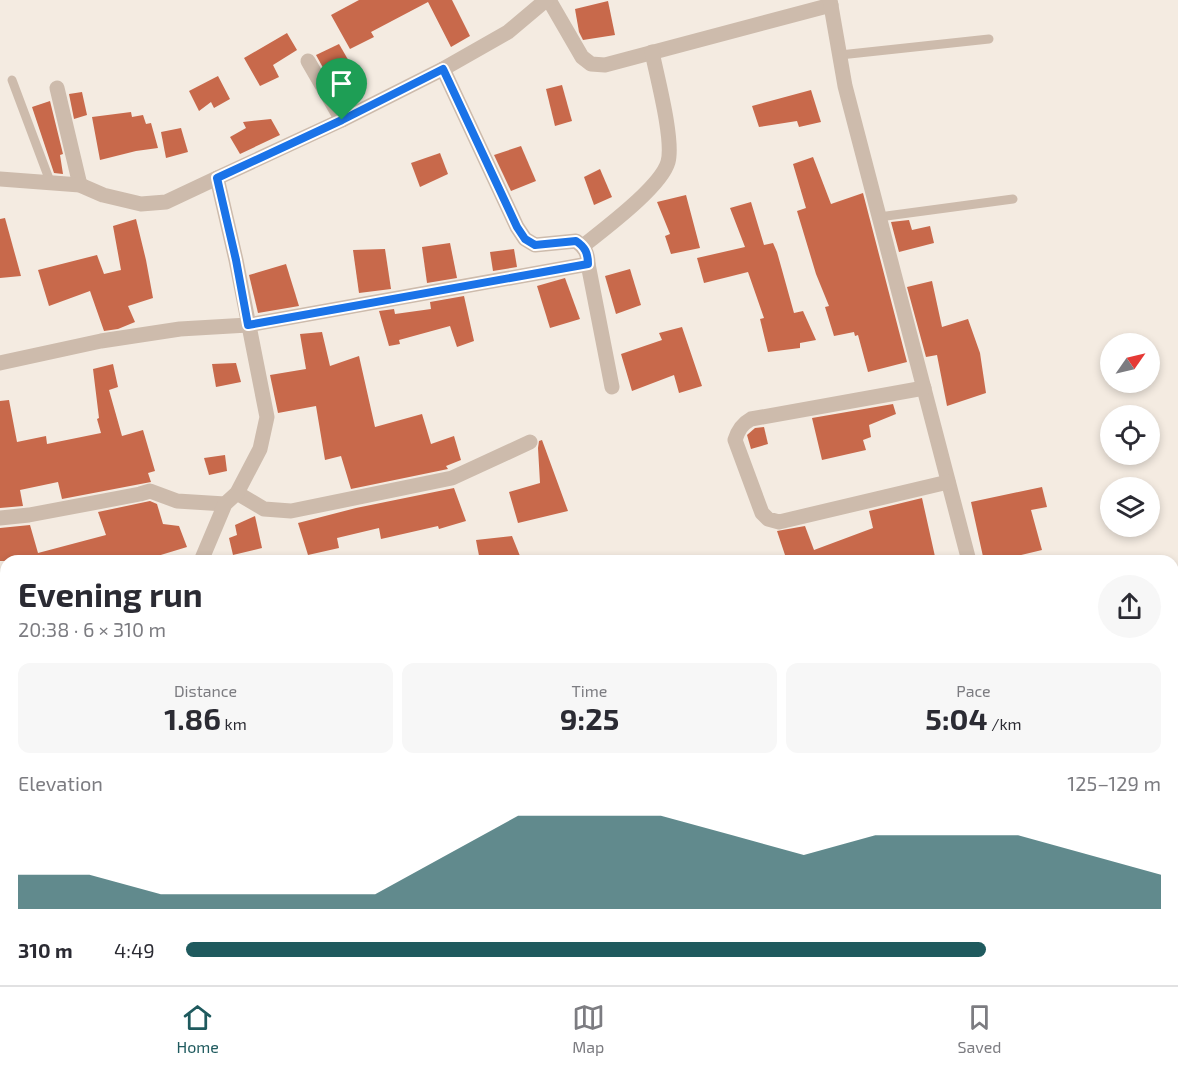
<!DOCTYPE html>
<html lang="en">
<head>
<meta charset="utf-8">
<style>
  :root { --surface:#fff; --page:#f7f7f7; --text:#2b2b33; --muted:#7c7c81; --line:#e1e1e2; --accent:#1f5a5e }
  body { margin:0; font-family:"Exo 2",sans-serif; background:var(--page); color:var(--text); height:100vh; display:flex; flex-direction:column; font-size:22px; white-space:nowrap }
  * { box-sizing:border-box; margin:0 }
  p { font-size:20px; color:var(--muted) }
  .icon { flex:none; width:33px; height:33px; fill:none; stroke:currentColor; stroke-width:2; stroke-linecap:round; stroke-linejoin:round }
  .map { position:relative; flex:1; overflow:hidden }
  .drawer { position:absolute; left:0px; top:555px; width:1179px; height:430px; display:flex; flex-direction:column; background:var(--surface); border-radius:18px 18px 0 0; box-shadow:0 3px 9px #0003 }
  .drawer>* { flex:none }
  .needle { width:39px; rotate:56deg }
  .buttons { position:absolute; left:1100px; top:333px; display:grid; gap:12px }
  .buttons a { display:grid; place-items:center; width:60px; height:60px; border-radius:50%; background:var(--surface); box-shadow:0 3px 9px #0003; font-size:30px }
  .pin { position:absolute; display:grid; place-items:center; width:51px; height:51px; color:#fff; margin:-62px -26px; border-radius:50% 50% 50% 0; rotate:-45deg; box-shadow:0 0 6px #0007 }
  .pin .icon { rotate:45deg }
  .round { display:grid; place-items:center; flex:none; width:63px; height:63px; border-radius:32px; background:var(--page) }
  .summary { display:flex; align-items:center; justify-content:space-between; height:102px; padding:0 18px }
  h1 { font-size:33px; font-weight:700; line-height:45px }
  .metrics { display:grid; grid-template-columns:repeat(3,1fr); gap:9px; height:102px; padding:6px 18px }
  .metrics div { display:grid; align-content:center; border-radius:12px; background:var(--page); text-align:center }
  .metrics b { font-size:30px; font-weight:700 }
  .metrics small { font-size:16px; font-weight:400 }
  .metrics p { font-size:16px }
  .chart { height:168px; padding:12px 18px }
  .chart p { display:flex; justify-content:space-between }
  .chart svg { width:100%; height:108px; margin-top:6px; fill:var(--accent); opacity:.7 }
  ul { padding:0 18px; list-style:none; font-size:20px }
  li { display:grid; grid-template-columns:96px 72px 1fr; align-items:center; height:45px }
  li i { height:15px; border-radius:8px; background:var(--accent) }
  .tabs { display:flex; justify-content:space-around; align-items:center; height:84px; border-top:2px solid var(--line); background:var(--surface); font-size:16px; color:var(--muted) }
  .tabs a { display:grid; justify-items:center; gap:3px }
  .tabs .current { color:var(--accent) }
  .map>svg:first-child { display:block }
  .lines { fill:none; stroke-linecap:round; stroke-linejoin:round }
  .canal { stroke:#7fb0b2; stroke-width:22 }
  .building { fill:#c8694b }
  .lane { stroke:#cdbbac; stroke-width:9 }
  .street { stroke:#cdbbac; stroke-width:15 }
  .route-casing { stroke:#fff; stroke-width:12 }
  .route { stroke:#1a73e8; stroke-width:8 }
</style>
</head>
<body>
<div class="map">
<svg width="1178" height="985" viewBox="0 0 1178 985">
  <rect width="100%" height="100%" fill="#f4ebe1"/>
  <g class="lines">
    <g class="canal">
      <path d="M 1173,828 L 1178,826"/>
      <path d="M 742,985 L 755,980"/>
    </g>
  </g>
  <g class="building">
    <path d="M 359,0 L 452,0 L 470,36 L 451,47 L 428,2 L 371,32 L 374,37 L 350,49 L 331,15 Z"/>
    <path d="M 608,1 L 615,35 L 583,40 L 579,32 L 575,9 Z"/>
    <path d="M 287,33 L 297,50 L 273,65 L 279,77 L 260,86 L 244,58 Z"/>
    <path d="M 339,44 L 350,63 L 327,75 L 316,55 Z"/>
    <path d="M 218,76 L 230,99 L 214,108 L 211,102 L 199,111 L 189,91 Z"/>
    <path d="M 562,85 L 572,121 L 555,126 L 546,89 Z"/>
    <path d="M 811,90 L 821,122 L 799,127 L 797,121 L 759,127 L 752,106 Z"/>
    <path d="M 82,92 L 87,115 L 74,119 L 69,94 Z"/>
    <path d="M 50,101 L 63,154 L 60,155 L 63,174 L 54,173 L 32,107 Z"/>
    <path d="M 131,112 L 132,117 L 143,115 L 146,124 L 151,123 L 158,148 L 136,151 L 100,160 L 92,117 Z"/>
    <path d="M 271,119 L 280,135 L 240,154 L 230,137 L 246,128 L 243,122 Z"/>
    <path d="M 181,128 L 188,152 L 166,158 L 161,132 Z"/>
    <path d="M 521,146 L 536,181 L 511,191 L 494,155 Z"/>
    <path d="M 440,153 L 448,174 L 420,187 L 411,163 Z"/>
    <path d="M 813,157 L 831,204 L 863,193 L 907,362 L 868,372 L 858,335 L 855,336 L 854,332 L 834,336 L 825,307 L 829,306 L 816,274 L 797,211 L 806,208 L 793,164 Z"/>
    <path d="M 600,169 L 612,197 L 594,205 L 584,177 Z"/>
    <path d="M 686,195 L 700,248 L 671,254 L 665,236 L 670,234 L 657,202 Z"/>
    <path d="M 751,202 L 764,245 L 773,243 L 777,252 L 794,313 L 803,311 L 816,340 L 800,343 L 800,348 L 768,352 L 760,319 L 764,318 L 748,272 L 704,283 L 697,258 L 745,247 L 730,208 Z"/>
    <path d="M 5,218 L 21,276 L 0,278 L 0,219 Z"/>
    <path d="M 136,219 L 146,260 L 153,298 L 128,306 L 135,322 L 118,329 L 104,331 L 90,291 L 49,306 L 38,270 L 97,255 L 104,274 L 121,270 L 113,226 Z"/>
    <path d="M 909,220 L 912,230 L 930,226 L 934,243 L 899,252 L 891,222 Z"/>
    <path d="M 450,243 L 457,278 L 427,283 L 422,247 Z"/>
    <path d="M 385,249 L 391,289 L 359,293 L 353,250 Z"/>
    <path d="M 514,249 L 517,267 L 493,271 L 490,252 Z"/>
    <path d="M 286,264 L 299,306 L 258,313 L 249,275 Z"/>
    <path d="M 630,269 L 641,305 L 616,314 L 605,276 Z"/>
    <path d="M 565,278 L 580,319 L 550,328 L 537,286 Z"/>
    <path d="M 932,281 L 942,327 L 968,319 L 980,353 L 986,393 L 947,406 L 937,355 L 926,357 L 907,287 Z"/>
    <path d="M 464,296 L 474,341 L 457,347 L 450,326 L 399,340 L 400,344 L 389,346 L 379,311 L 394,309 L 395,314 L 431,309 L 430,302 Z"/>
    <path d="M 682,327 L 702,386 L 679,393 L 674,375 L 632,391 L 621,354 L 662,340 L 659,333 Z"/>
    <path d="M 322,332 L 330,366 L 359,356 L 375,427 L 422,414 L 431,444 L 454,436 L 461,460 L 446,466 L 448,469 L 351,489 L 341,456 L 325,460 L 316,406 L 278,413 L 270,375 L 306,369 L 300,334 Z"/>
    <path d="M 236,363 L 241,382 L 216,387 L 212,364 Z"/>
    <path d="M 113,364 L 118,387 L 109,390 L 122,436 L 143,430 L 155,471 L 148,473 L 151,482 L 62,499 L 58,482 L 20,490 L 23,506 L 0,508 L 0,401 L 9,400 L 17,442 L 46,436 L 47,444 L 101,433 L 97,419 L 99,418 L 93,369 Z"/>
    <path d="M 893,404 L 896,414 L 869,425 L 871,437 L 863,440 L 866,450 L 822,460 L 812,418 Z"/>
    <path d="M 764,427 L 768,444 L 751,449 L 747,435 L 755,428 Z"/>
    <path d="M 542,440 L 568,511 L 518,523 L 509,492 L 540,483 L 538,448 L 539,441 Z"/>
    <path d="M 225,455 L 227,471 L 209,475 L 204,458 Z"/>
    <path d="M 1042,487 L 1047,507 L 1031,510 L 1042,550 L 997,561 L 984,561 L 971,502 Z"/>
    <path d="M 454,488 L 466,521 L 439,529 L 438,526 L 381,539 L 379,528 L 337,538 L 339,548 L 308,555 L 298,523 L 356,508 Z"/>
    <path d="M 922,498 L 936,561 L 787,561 L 777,531 L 805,526 L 814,550 L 873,528 L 869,511 Z"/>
    <path d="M 150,501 L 157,504 L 163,524 L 179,526 L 187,547 L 141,561 L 0,561 L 0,528 L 30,525 L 38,553 L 106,535 L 98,512 Z"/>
    <path d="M 255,516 L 262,548 L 233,555 L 229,538 L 237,535 L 235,525 Z"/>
    <path d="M 512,536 L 522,561 L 480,561 L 476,540 Z"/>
  </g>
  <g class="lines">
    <g class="lane">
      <path d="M 840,55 L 989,39"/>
      <path d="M 12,80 L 51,184"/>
      <path d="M 879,217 L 1013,199"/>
    </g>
    <g class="street">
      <path d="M 549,0 L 582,57 L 591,64 L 605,65 L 831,5"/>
      <path d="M 830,0 L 845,86 L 969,561"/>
      <path d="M 308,61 L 342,120"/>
      <path d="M 443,69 L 517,227 L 525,239 L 535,245 L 576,241 C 585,248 588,253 588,264 L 612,387"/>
      <path d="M 57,88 L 80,185"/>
      <path d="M 0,179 L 80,185 L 103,195 L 141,204 L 166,202 L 217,178"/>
      <path d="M 583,246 C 604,229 661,187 668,162 C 674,140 657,77 652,52"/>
      <path d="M 0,363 L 101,341 L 180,329 L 248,325 L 588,264"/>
      <path d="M 924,388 L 751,419 C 742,424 738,430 735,440 L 762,513 L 768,519 L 779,522 L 948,482"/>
      <path d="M 237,493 L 264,509 L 291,511 L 452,478 L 530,442"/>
      <path d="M 0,518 L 29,515 L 140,494 L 150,491 L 177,501 L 225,504"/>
      <path d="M 201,561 L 225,504 L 237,493 L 260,449 L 267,417 L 236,260 L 217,178 L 342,120 L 443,69 L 508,32 L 546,0"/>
      <path d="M 0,583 L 6,604"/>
      <path d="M 0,656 L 6,654"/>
      <path d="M 0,805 L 6,801"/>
      <path d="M 0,853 L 6,870"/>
      <path d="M 1173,888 L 1178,886"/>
      <path d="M 40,980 L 41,985"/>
      <path d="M 93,980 L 95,985"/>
      <path d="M 1054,980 L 1055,985"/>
      <path d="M 338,985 L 347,982"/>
      <path d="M 426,985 L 439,980"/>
      <path d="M 920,985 L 934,980"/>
    </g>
  </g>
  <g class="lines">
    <g class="route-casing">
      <path id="route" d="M 443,69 L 517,227 L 525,239 L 535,245 L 576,241 C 585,247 588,253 588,264 L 248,325 L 236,260 L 217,178 L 342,120 Z"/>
    </g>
    <use href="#route" class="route"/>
  </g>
</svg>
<div class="buttons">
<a><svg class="needle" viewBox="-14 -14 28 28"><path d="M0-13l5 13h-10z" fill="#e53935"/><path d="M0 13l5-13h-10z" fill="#7c7c81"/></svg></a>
<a><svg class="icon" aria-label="locate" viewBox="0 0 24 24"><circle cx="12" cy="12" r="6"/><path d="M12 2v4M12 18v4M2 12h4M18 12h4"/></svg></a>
<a><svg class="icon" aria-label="layers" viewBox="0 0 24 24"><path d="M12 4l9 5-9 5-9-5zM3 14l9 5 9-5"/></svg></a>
</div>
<div class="pin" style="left:342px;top:120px;background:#1e9e55"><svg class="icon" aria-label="arrive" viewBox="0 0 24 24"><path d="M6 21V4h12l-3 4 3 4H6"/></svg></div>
<section class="drawer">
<div class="summary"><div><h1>Evening run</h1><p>20:38 · 6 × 310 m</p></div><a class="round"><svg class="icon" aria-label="share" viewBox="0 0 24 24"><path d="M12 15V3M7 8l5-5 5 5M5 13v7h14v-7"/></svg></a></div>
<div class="metrics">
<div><p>Distance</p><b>1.86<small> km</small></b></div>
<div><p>Time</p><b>9:25</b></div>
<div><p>Pace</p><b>5:04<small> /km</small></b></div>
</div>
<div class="chart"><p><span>Elevation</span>125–129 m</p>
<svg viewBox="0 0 160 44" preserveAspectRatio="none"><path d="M0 44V30L10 30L20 38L30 38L40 38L50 38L60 22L70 6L80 6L90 6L100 14L110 22L120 14L130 14L140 14L150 22L160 30V44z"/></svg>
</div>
<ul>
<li><b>310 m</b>4:49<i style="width:82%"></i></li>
</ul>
</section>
</div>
<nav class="tabs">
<a class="current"><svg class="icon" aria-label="home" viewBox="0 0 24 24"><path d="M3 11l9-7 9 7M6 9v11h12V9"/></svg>Home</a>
<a><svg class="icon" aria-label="map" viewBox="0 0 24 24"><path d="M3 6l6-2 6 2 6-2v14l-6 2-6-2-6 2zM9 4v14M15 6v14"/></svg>Map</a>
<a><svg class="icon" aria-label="saved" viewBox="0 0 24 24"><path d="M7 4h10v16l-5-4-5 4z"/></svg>Saved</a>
</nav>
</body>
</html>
